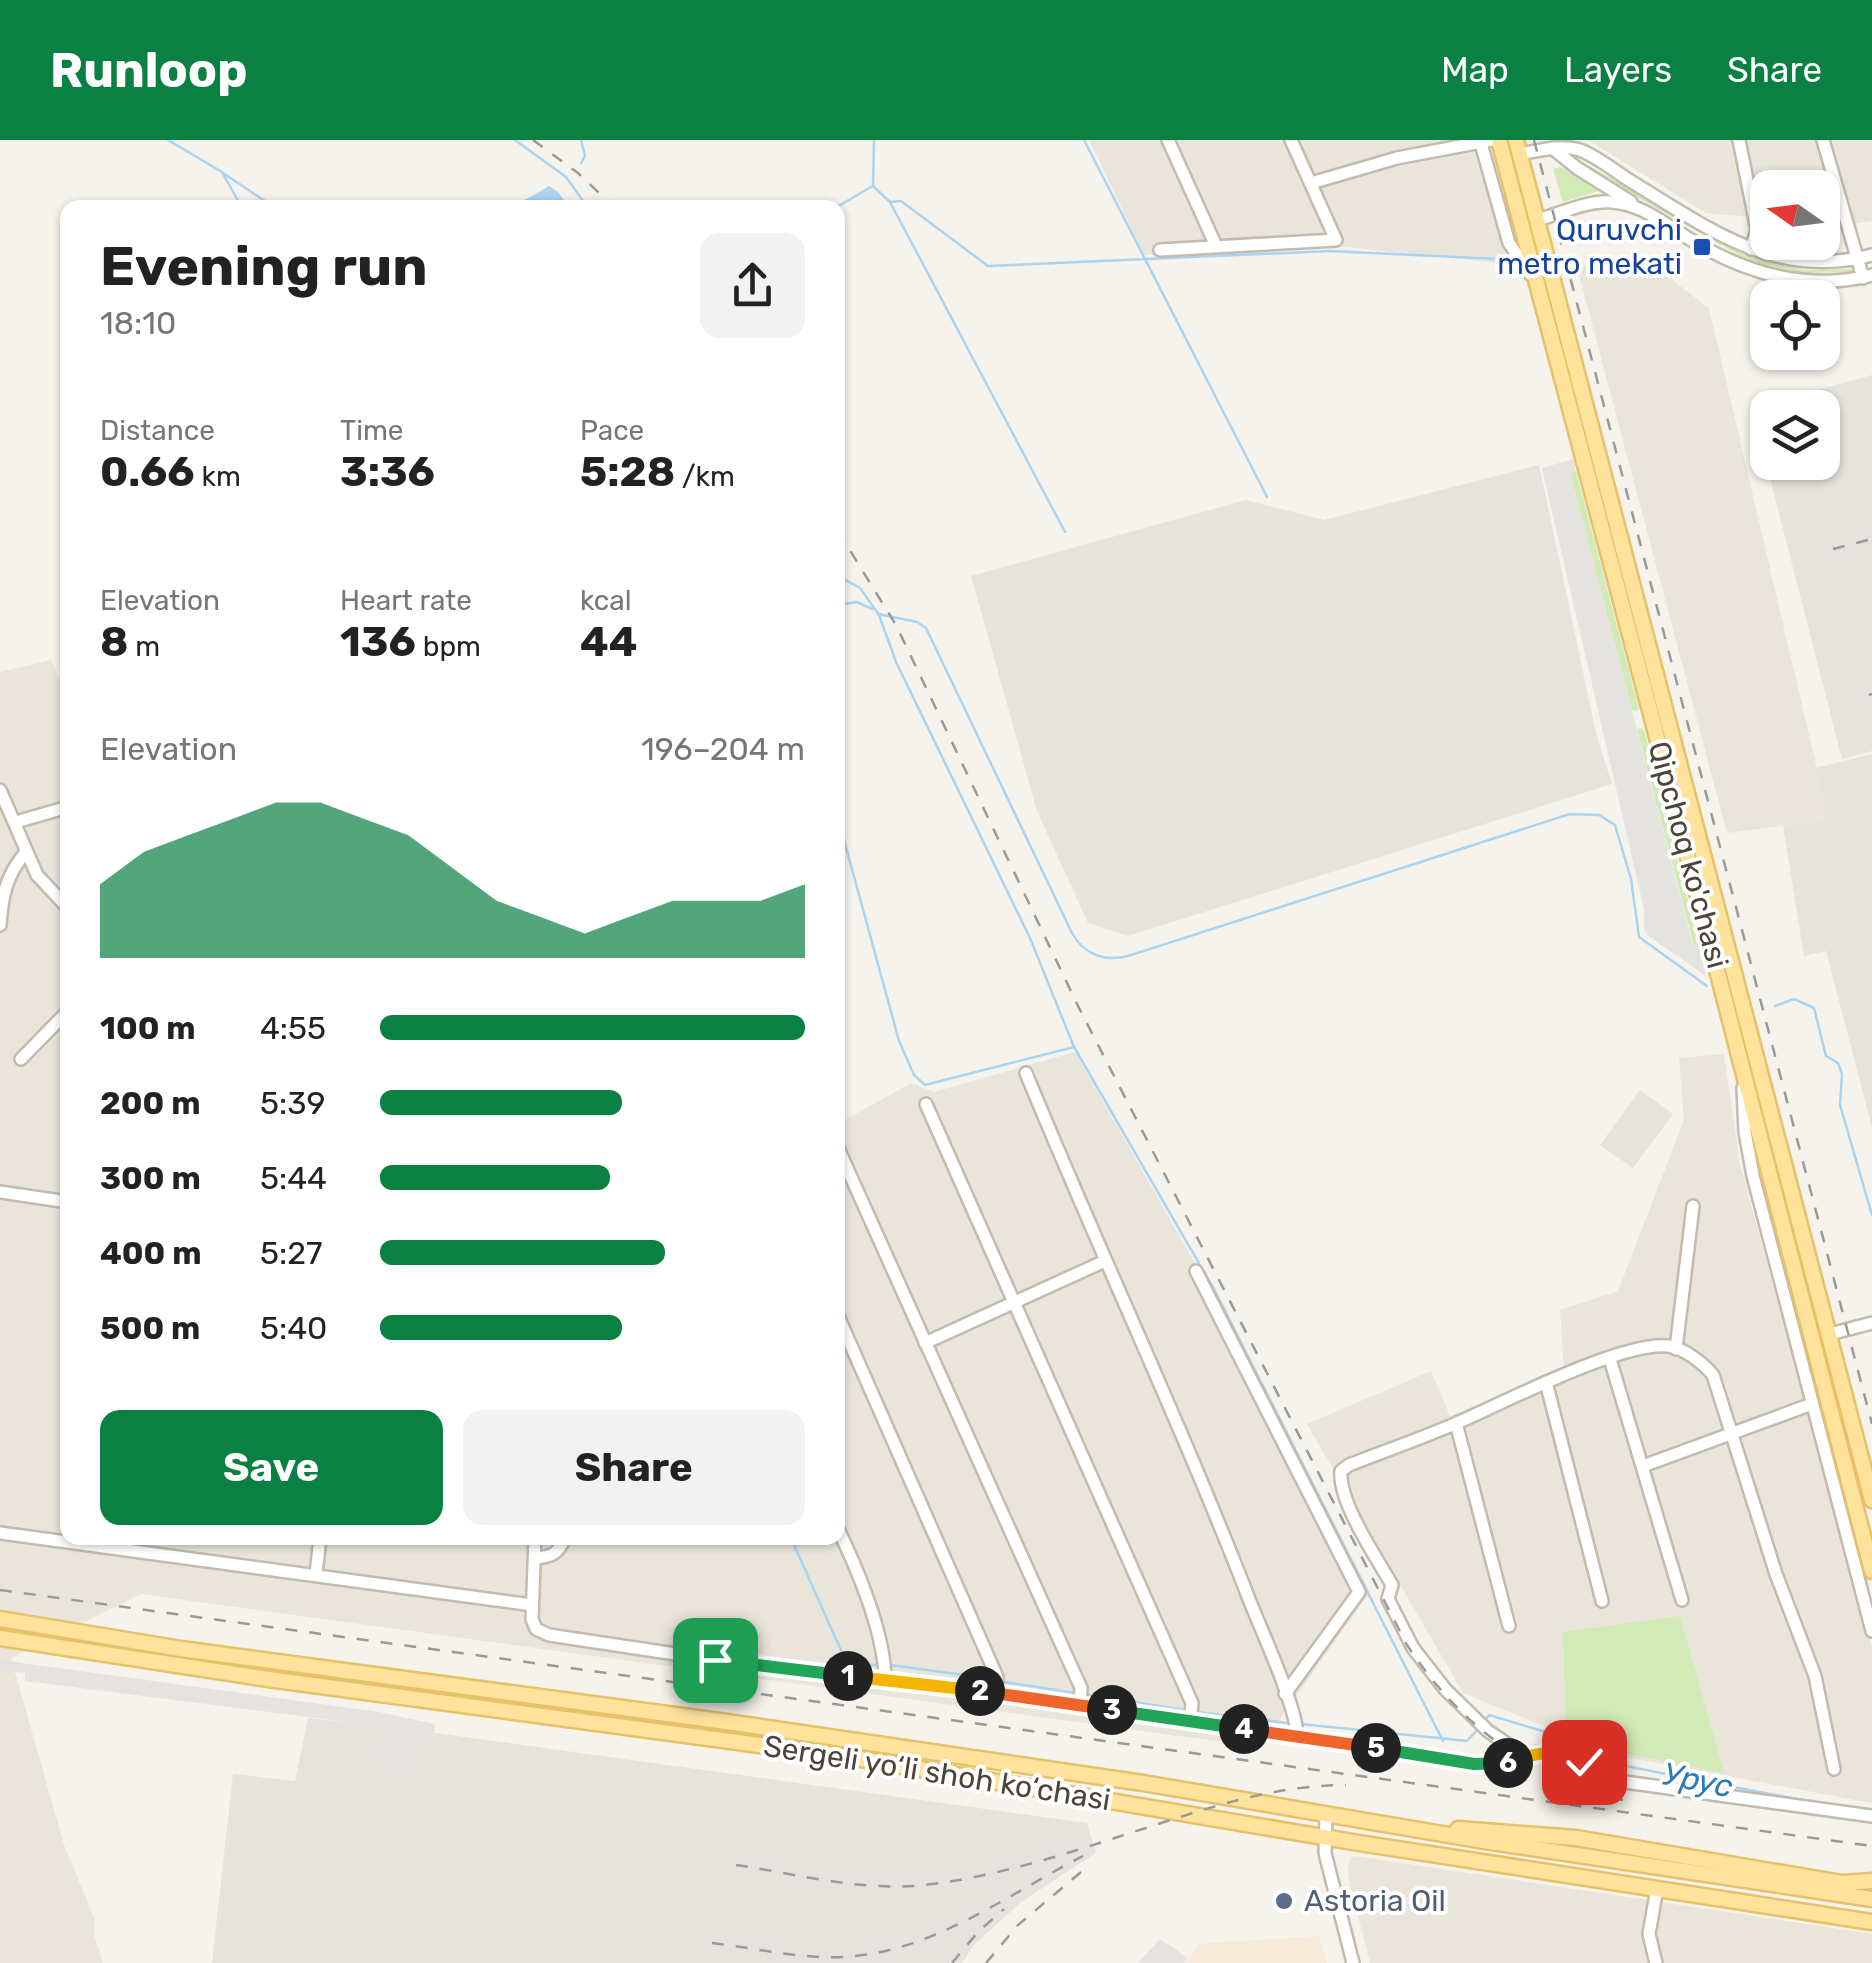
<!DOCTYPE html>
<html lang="en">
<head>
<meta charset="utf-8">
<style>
  :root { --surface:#fff; --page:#f2f2f2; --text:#222; --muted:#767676; --accent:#0b8043 }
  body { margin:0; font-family:Rubik,sans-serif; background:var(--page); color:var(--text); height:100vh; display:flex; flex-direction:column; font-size:38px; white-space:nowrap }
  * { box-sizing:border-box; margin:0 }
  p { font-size:32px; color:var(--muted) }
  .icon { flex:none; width:55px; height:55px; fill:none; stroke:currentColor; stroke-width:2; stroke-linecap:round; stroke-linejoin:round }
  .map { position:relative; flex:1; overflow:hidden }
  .drawer { position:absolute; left:60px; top:60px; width:785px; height:1345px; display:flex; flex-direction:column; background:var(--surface); border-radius:20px; box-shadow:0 2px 8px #0004 }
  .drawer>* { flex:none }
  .needle { width:65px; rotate:284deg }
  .controls { position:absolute; left:1750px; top:30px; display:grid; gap:20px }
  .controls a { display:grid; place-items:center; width:90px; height:90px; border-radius:20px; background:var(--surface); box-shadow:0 2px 8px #0004; font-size:50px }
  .pin { position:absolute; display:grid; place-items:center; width:85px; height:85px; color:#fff; margin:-42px; border-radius:20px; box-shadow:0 5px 15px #0006 }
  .km { position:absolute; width:50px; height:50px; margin:-25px; border-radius:50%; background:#222; color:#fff; font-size:28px; line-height:50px; text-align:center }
  .round { display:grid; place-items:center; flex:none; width:105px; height:105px; border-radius:20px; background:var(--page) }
  .head { display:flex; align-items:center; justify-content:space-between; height:170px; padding:0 40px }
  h1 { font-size:55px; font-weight:700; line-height:75px }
  .metrics { display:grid; grid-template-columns:repeat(3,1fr); gap:15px; height:170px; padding:10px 40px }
  .metrics div { display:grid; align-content:center }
  .metrics b { font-size:42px; font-weight:700 }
  .metrics small { font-size:28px; font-weight:400 }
  .metrics p { font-size:28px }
  .chart { height:280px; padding:20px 40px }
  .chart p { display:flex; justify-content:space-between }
  .chart svg { width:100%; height:180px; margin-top:10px; fill:var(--accent); opacity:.7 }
  .primary-button { display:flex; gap:20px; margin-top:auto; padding:20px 40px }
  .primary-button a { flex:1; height:115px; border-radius:20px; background:var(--accent); color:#fff; font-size:40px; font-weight:700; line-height:115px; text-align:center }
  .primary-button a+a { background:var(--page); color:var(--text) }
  ul { padding:0 40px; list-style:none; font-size:32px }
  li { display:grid; grid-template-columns:160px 120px 1fr; align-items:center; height:75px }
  li i { height:25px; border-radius:12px; background:var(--accent) }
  header { display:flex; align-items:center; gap:60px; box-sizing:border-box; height:140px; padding:0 50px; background:var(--accent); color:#fff }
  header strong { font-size:48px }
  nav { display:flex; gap:55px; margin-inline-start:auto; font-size:35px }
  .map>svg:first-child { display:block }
  .residential { fill:#eae5da }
  .commercial { fill:#f7ead8 }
  .industrial { fill:#e6e2dd; fill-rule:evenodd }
  .green { fill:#d2eab5 }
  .parking { fill:#e5e3e0 }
  .water { fill:#a9d4f2 }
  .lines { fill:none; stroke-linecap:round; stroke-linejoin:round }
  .stream { stroke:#a9d4f2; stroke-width:2.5 }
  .minor-casing { stroke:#c2bbae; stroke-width:16 }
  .major-casing { stroke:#e6c16a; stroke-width:19 }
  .minor { stroke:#fff; stroke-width:11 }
  .major { stroke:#ffe39c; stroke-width:14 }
  .rail { stroke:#9a9a9a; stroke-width:2.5; stroke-dasharray:12 12; stroke-linecap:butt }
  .split-1-casing { stroke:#fff; stroke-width:20 }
  .split-2-casing { stroke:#fff; stroke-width:20 }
  .split-3-casing { stroke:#fff; stroke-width:20 }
  .split-4-casing { stroke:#fff; stroke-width:20 }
  .split-5-casing { stroke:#fff; stroke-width:20 }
  .split-6-casing { stroke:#fff; stroke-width:20 }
  .split-7-casing { stroke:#fff; stroke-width:20 }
  .split-1 { stroke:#22a559; stroke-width:12 }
  .split-2 { stroke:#f5b400; stroke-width:12 }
  .split-3 { stroke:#f0652b; stroke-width:12 }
  .split-4 { stroke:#22a559; stroke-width:12 }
  .split-5 { stroke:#f0652b; stroke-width:12 }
  .split-6 { stroke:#22a559; stroke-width:12 }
  .split-7 { stroke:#f5b400; stroke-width:12 }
  .transit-dot { fill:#1a4fb4; stroke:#fff; stroke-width:4 }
  .service-dot { fill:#5c6f8a; stroke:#fff; stroke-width:4 }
  .labels { text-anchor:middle; stroke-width:8; stroke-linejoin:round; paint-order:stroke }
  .transit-label { font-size:30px; fill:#164399; stroke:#fff; text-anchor:end }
  .street-label { font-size:30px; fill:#4b4439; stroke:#fff }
  .service-label { font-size:30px; fill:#4e5e75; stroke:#fff; text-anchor:start }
  .water-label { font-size:32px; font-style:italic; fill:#2e7ab2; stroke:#fff }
</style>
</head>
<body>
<header>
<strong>Runloop</strong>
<nav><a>Map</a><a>Layers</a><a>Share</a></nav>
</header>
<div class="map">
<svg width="1872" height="1823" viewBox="0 0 1872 1823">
  <rect width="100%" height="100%" fill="#f6f3ec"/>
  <g class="residential">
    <path d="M 1089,0 L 1476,0 L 1509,124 L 1336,106 L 1144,115 Z"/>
    <path d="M 1588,0 L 1872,0 L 1872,81 L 1823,89 L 1822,48 L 1768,48 L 1767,82 L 1761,78 L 1706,73 Z"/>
    <path d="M 1639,115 L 1709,168 L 1829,680 L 1727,693 L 1577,127 Z"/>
    <path d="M 51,520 L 67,555 L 68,1398 L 838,1398 L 838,984 L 911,943 L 934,952 L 1075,912 L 1197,1127 L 1370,1452 L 1260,1607 L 141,1454 L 11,1518 L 64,1705 L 95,1780 L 94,1795 L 103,1823 L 0,1823 L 0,532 Z"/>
    <path d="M 1724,914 L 1740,1024 L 1872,1508 L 1872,1663 L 1614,1615 L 1463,1553 L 1307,1284 L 1431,1231 L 1450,1276 L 1564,1230 L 1560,1170 L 1618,1151 L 1684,980 L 1679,918 Z"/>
    <path d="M 1356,1716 L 1872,1794 L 1872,1823 L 1370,1823 L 1349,1740 L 1348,1726 L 1351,1718 Z"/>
  </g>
  <path class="commercial" d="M 1319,1796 L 1327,1823 L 1186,1823 L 1198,1804 Z"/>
  <g class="industrial">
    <path d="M 1872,235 L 1872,611 L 1842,619 L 1752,268 ZM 1768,268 L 1822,268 L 1822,322 L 1768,322 Z"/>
    <path d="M 1539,325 L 1596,593 L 1612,644 L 1128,796 L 1088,783 L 1037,671 L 971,436 L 1246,360 L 1324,380 Z"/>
    <path d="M 1872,614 L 1872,987 L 1826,811 L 1804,816 L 1783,686 L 1828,680 L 1816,628 Z"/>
    <path d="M 1640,950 L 1673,974 L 1633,1028 L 1600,1005 Z"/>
    <path d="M 308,1578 L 385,1586 L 1087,1683 L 1096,1713 L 1021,1762 L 973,1806 L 962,1823 L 212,1823 L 233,1634 L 295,1641 Z"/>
  </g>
  <g class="green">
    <path d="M 1561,27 L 1602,50 L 1563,62 L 1553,29 Z"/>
    <path d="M 1591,27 L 1750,117 L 1803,130 L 1852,129 L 1853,132 L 1803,133 L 1749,121 L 1590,30 Z"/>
    <path d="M 1576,331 L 1639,569 L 1637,571 L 1632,570 L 1570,333 Z"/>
    <path d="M 1642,588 L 1645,593 L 1700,808 L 1694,806 L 1637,589 Z"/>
    <path d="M 1680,1476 L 1724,1633 L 1618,1612 L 1566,1588 L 1563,1492 Z"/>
  </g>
  <g class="parking">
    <path d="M 1762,26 L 1766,43 L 1830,28 L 1837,60 L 1823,64 L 1822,48 L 1768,48 L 1767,77 L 1761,78 L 1749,29 Z"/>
    <path d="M 1573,319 L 1576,331 L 1570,333 L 1693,805 L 1699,808 L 1706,836 L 1647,795 L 1644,787 L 1644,769 L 1542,328 Z"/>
    <path d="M 0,1520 L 379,1572 L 435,1584 L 434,1593 L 25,1541 L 25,1533 L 0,1530 Z"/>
    <path d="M 390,1593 L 414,1596 L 410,1630 L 387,1627 L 388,1615 L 381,1614 L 383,1602 L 389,1603 Z"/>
    <path d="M 1160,1799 L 1188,1818 L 1184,1823 L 1138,1823 Z"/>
  </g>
  <path class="water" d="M 549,46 L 558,52 L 569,67 L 500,67 L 527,59 Z"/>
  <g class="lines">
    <g class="stream">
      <path d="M 168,0 L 222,32 L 242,68"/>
      <path d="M 515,0 L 566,37 L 588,68"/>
      <path d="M 581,0 L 585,16 L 581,23"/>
      <path d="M 874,0 L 873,46 L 890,62 L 1065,392"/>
      <path d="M 1084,0 L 1267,357"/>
      <path d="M 223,33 L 268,63 L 287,68"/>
      <path d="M 890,62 L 901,61 L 988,126 L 1330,111 L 1498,119"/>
      <path d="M 835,68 L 871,47"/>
      <path d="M 838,436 L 860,448 L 879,475 L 896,522 L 1030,798 L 1074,907 L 1215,1151 L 1443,1601"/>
      <path d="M 838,465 L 857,462 L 872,469"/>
      <path d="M 878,474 L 917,482 L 926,488 L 1072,793 C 1084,815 1105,822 1128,816 L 1570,674 L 1599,675 L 1615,685 L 1631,739 L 1639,797 L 1707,846"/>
      <path d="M 838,678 L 899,901 L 914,935 L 925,945 L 1074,907"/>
      <path d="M 1775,866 L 1794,859 L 1814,868 L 1826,916 L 1838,923 L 1842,934 L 1840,965 L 1872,1075"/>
      <path d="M 791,1398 L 847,1524 L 878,1525"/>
      <path d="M 891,1525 L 992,1539"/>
      <path d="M 1004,1542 L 1075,1553"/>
      <path d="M 1083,1554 L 1184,1570"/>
      <path d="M 1197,1572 L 1288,1583"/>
      <path d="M 1485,1580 L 1489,1575 L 1566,1598 L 1615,1624 L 1816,1663"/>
      <path d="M 1301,1584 L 1467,1601 L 1477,1590"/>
    </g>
    <g class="minor-casing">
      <g id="minor">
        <path d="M 1168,0 L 1216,106"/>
        <path d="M 1480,0 L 1509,103 L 1531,135"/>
        <path d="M 1739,0 L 1757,90 L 1751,109"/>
        <path d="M 1823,0 L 1863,138"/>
        <path d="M 1552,8 L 1577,28 L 1631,62"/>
        <path d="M 1519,14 C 1538,11 1561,4 1580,10 C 1598,17 1616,32 1632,42 C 1711,90 1775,140 1872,115"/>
        <path d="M 1311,43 L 1397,18 L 1492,0"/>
        <path d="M 1537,80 C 1560,74 1587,60 1612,62 C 1641,64 1663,83 1688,98 C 1744,133 1806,152 1872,135"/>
        <path d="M 1160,110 L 1336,100 L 1291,0"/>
        <path d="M 0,650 L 37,735 L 68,768"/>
        <path d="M 16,682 L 68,667"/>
        <path d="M 0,785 C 2,756 6,735 26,712"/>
        <path d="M 21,919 L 68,871"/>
        <path d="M 1026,933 C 1098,1109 1180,1281 1249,1459 C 1261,1490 1297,1567 1297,1596"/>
        <path d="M 1743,948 L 1745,992 L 1753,1036 L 1872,1491"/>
        <path d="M 926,964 L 1192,1563 L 1190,1582"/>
        <path d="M 838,1008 L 1081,1548 L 1080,1565"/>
        <path d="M 0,1052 L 68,1062"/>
        <path d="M 1196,1131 L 1359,1452 L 1285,1554"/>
        <path d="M 838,1176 L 997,1537 L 998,1553"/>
        <path d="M 1830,1194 L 1872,1183"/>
        <path d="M 925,1203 L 1105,1121"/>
        <path d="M 1676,1209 L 1693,1066"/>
        <path d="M 1610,1219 L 1682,1460"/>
        <path d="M 1546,1242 L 1602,1461"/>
        <path d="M 1456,1283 L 1509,1486"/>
        <path d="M 1643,1326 L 1812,1264"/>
        <path d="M 838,1389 C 858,1430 885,1495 885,1540"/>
        <path d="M 0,1393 L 532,1465"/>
        <path d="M 535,1398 L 532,1479 L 536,1489 L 549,1495 L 715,1520 L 1080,1565 L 1474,1624 L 1500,1625 L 1537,1612 L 1559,1612 L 1625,1642 L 1872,1676"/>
        <path d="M 535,1418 C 553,1417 558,1413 565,1398"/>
        <path d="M 316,1434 L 320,1398"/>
        <path d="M 1525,1616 L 1488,1591 L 1445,1549 L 1413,1508 L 1388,1459 L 1392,1445 C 1377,1418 1338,1362 1341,1331 L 1349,1325 C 1385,1311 1422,1298 1457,1283 C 1503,1263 1622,1201 1668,1206 C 1684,1208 1703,1223 1713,1235 L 1776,1434 L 1815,1536 L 1834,1629"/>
        <path d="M 1326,1673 L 1325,1713 L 1353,1823"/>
        <path d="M 1656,1823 L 1649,1794 L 1657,1748"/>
      </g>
    </g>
    <g class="major-casing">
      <g id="major">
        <path d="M 1499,0 L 1652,578 L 1872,1431"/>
        <path d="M 1516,0 L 1872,1360"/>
        <path d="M 0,1479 L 181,1509 L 720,1581 L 1143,1643 L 1484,1701 L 1872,1759"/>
        <path d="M 0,1498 L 268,1539 L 849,1617 L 1359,1703 L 1872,1782"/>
        <path d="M 1458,1689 L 1576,1698 L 1842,1743 L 1872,1741"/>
      </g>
    </g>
    <use href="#minor" class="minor"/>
    <use href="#major" class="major"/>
    <g class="rail">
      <path d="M 533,0 L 578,33 L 615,68"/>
      <path d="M 1534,0 L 1872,1284"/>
      <path d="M 838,391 L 896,485 L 1079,868 L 1407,1505 C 1464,1591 1531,1636 1630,1662"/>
      <path d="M 1833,409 L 1872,399"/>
      <path d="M 1869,555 L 1872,554"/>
      <path d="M 0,1450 L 1872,1706"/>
      <path d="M 736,1725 C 797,1734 863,1752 925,1745 C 993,1737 1060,1716 1124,1695 C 1197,1672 1268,1645 1346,1645"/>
      <path d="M 712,1803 C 755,1808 800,1819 843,1817 C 931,1813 1007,1755 1083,1716"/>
      <path d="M 952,1823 L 978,1792 L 1004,1769"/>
      <path d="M 986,1823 L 1018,1785 L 1087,1727"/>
    </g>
  </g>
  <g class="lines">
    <g class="split-1-casing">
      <path id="split-1" d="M 715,1520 L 848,1536"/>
    </g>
    <g class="split-2-casing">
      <path id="split-2" d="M 848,1536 L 980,1551"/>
    </g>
    <g class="split-3-casing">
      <path id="split-3" d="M 980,1551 L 1112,1570"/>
    </g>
    <g class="split-4-casing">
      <path id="split-4" d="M 1112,1570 L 1244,1589"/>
    </g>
    <g class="split-5-casing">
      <path id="split-5" d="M 1244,1589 L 1376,1608"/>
    </g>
    <g class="split-6-casing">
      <path id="split-6" d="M 1376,1608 L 1474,1624 L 1508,1623"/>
    </g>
    <g class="split-7-casing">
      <path id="split-7" d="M 1508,1623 C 1537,1612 1556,1608 1584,1622"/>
    </g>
    <use href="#split-1" class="split-1"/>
    <use href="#split-2" class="split-2"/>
    <use href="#split-3" class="split-3"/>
    <use href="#split-4" class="split-4"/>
    <use href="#split-5" class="split-5"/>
    <use href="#split-6" class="split-6"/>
    <use href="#split-7" class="split-7"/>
  </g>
  <rect class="transit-dot" x="1692" y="97" width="20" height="20" rx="5"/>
  <circle class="service-dot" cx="1284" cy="1761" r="10"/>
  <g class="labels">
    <g class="transit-label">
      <text x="1682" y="100">Quruvchi<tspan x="1682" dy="34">metro mekati</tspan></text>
    </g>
    <g class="street-label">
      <text transform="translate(1688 715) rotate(75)" y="10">Qipchoq ko'chasi</text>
      <text transform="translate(937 1633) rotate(9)" y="10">Sergeli yo‘li shoh ko‘chasi</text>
    </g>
    <g class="service-label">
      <text x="1304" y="1771">Astoria Oil</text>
    </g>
    <g class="water-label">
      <text transform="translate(1698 1640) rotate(11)" y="11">Урус</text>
    </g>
  </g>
</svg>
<div class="controls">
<a><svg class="needle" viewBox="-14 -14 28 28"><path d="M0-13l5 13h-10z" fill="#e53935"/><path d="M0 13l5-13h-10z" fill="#767676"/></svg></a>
<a><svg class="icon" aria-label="locate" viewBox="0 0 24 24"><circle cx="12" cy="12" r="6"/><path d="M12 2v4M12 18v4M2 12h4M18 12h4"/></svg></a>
<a><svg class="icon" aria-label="layers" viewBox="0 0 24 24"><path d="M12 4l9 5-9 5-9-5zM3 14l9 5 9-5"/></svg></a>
</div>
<div class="pin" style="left:715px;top:1520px;background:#1e9e55"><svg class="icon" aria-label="arrive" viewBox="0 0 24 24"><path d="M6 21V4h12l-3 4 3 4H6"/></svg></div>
<div class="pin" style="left:1584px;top:1622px;background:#d93025"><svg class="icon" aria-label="check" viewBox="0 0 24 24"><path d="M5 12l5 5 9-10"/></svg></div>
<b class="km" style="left:848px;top:1536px">1</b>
<b class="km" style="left:980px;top:1551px">2</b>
<b class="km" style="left:1112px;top:1570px">3</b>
<b class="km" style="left:1244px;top:1589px">4</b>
<b class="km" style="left:1376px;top:1608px">5</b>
<b class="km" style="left:1508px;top:1623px">6</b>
<section class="drawer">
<div class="head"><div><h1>Evening run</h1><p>18:10</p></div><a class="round"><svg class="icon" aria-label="share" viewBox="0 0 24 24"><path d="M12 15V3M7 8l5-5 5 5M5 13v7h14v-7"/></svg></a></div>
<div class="metrics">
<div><p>Distance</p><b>0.66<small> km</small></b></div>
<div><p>Time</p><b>3:36</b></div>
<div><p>Pace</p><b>5:28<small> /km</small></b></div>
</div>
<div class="metrics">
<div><p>Elevation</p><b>8<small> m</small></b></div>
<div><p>Heart rate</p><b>136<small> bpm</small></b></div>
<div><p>kcal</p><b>44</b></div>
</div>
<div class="chart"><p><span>Elevation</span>196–204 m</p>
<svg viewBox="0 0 160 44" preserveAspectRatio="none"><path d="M0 44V26L10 18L20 14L30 10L40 6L50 6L60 10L70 14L80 22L90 30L100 34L110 38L120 34L130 30L140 30L150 30L160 26V44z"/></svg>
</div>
<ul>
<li><b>100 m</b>4:55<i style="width:100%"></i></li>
<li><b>200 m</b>5:39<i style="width:57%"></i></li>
<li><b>300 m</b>5:44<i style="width:54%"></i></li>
<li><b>400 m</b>5:27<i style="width:67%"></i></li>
<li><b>500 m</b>5:40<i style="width:57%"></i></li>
</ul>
<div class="primary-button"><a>Save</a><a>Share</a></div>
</section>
</div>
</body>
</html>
